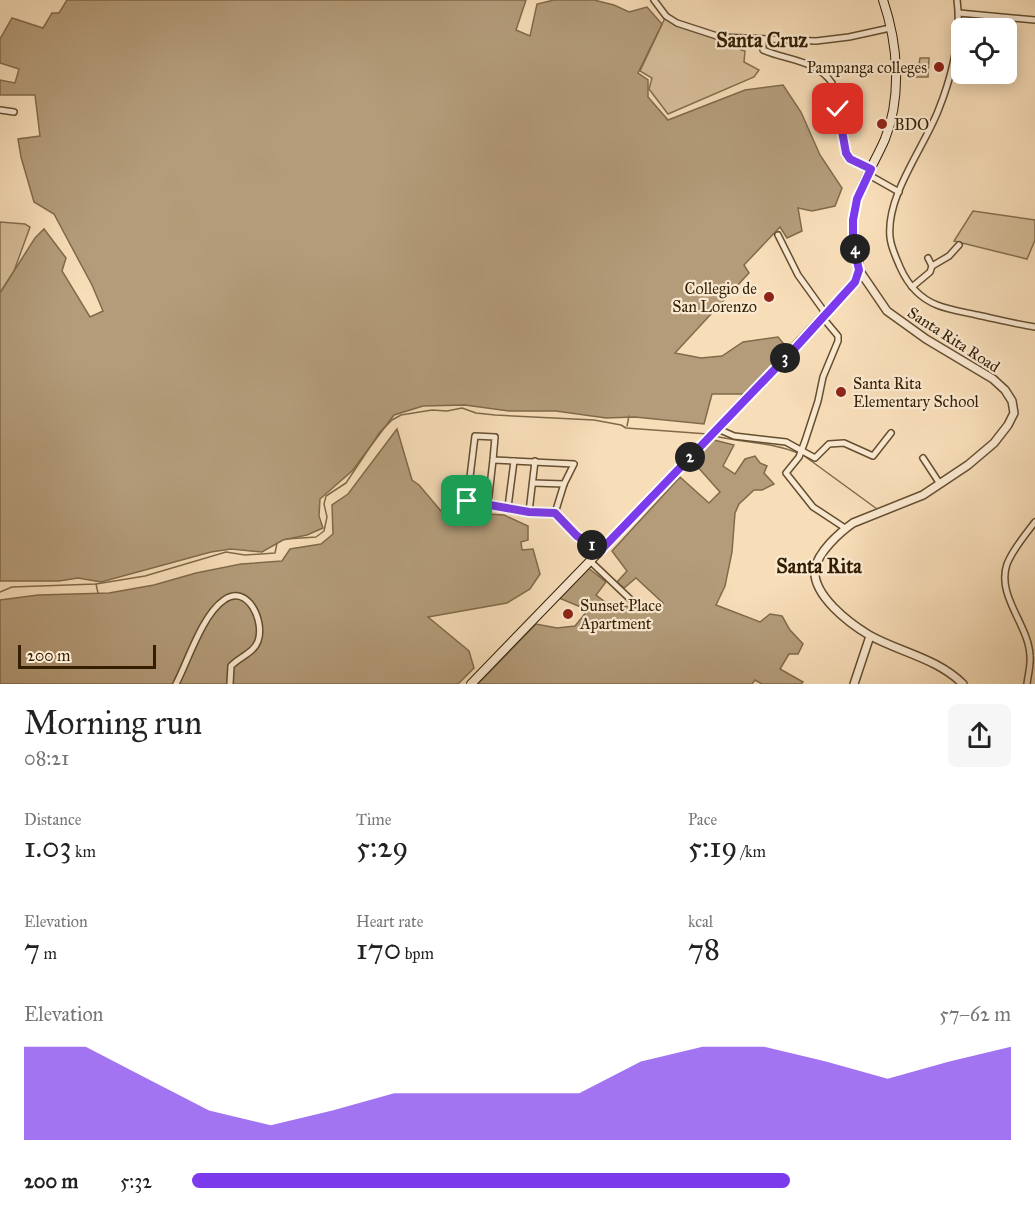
<!DOCTYPE html>
<html lang="en">
<head>
<meta charset="utf-8">
<style>
  :root { --surface:#fff; --page:#f6f6f6; --text:#222; --muted:#767676; --accent:#7c3aed }
  body { margin:0; font-family:"IM FELL Great Primer",serif; background:var(--page); color:var(--text); height:100vh; display:flex; flex-direction:column; font-size:22px; white-space:nowrap }
  * { box-sizing:border-box; margin:0 }
  p { font-size:20px; color:var(--muted) }
  .icon { flex:none; width:33px; height:33px; fill:none; stroke:currentColor; stroke-width:2; stroke-linecap:round; stroke-linejoin:round }
  .map { position:relative; height:684px; overflow:hidden }
  .details { display:flex; flex-direction:column; background:var(--surface); flex:1 }
  .details>* { flex:none }
  .fabs { position:absolute; left:951px; top:18px; display:grid; gap:12px }
  .fabs a { display:grid; place-items:center; width:66px; height:66px; border-radius:9px; background:var(--surface); box-shadow:0 3px 15px #0003; font-size:30px }
  .scale { position:absolute; left:18px; bottom:15px; width:138px; box-sizing:border-box; padding-left:6px; border:3px solid #331e02; border-top:0; font-size:16px; line-height:21px; white-space:nowrap; color:#331e02; -webkit-text-stroke:4px #fae9d1; paint-order:stroke }
  .pin { position:absolute; display:grid; place-items:center; width:51px; height:51px; color:#fff; margin:-26px; border-radius:12px; box-shadow:0 3px 9px #0006 }
  .km { position:absolute; width:30px; height:30px; margin:-15px; border-radius:50%; background:#222; color:#fff; font-size:16px; line-height:30px; text-align:center }
  .round { display:grid; place-items:center; flex:none; width:63px; height:63px; border-radius:9px; background:var(--page) }
  .summary { display:flex; align-items:center; justify-content:space-between; height:102px; padding:0 24px }
  h1 { font-size:33px; font-weight:600; line-height:45px }
  .stats { display:grid; grid-template-columns:repeat(3,1fr); gap:9px; height:102px; padding:6px 24px }
  .stats div { display:grid; align-content:center }
  .stats b { font-size:30px; font-weight:600 }
  .stats small { font-size:16px; font-weight:400 }
  .stats p { font-size:16px }
  .chart { height:168px; padding:12px 24px }
  .chart p { display:flex; justify-content:space-between }
  .chart svg { width:100%; height:108px; margin-top:6px; fill:var(--accent); opacity:.7 }
  ul { padding:0 24px; list-style:none; font-size:20px }
  li { display:grid; grid-template-columns:96px 72px 1fr; align-items:center; height:45px }
  li i { height:15px; border-radius:8px; background:var(--accent) }
  .map>svg:first-child { display:block }
  .green { fill:#d6bd99; stroke:#846e4e; stroke-width:1.5 }
  .water { fill:#b49c7a; stroke:#806a4a; stroke-width:1.5 }
  .lines { fill:none; stroke-linecap:round; stroke-linejoin:round }
  .stream { stroke:#806a4a; stroke-width:1.5 }
  .minor-casing { stroke:#644e30; stroke-width:8 }
  .tertiary-casing { stroke:#644e30; stroke-width:10 }
  .secondary-casing { stroke:#331e02; stroke-width:10 }
  .minor { stroke:#fae9d1; stroke-width:5 }
  .tertiary { stroke:#fae9d1; stroke-width:7 }
  .secondary { stroke:#fae9d1; stroke-width:8 }
  .route-casing { stroke:#fff; stroke-width:12 }
  .route { stroke:#7c3aed; stroke-width:8 }
  .poi-dot { fill:#8f2418; stroke:#fae9d1; stroke-width:2 }
  .labels { text-anchor:middle; stroke-width:4.5; stroke-linejoin:round; paint-order:stroke }
  .poi-label { font-size:16px; fill:#331e02; stroke:#fae9d1; text-anchor:start }
  .street-label { font-size:16px; fill:#331e02; stroke:#fae9d1 }
  .quarter-label { font-size:20px; font-weight:bold; fill:#331e02; stroke:#fae9d1 }
</style>
</head>
<body>
<div class="map">
<svg width="1035" height="684" viewBox="0 0 1035 684">
  <rect width="100%" height="100%" fill="#f7ddb8"/>
  <filter id="stains"><feTurbulence type="fractalNoise" baseFrequency=".00333" numOctaves="4"/><feColorMatrix values="0 0 0 0 .2 0 0 0 0 .09 0 0 0 0 .02 0 0 0 .5 -.17"/></filter>
  <radialGradient id="worn" r=".72"><stop offset=".6" stop-color="#630" stop-opacity="0"/><stop offset="1" stop-color="#630" stop-opacity=".3"/></radialGradient>
  <g class="green">
    <path d="M 665,18 L 684,28 L 742,40 L 741,50 L 745,51 L 744,62 L 759,70 L 754,77 L 668,114 L 649,89 L 652,78 L 640,71 Z"/>
    <path d="M 920,58 L 929,58 L 928,77 L 916,77 L 916,72 L 911,72 L 910,65 L 919,64 Z"/>
    <path d="M 973,211 L 1035,220 L 1035,240 L 1027,259 L 954,241 Z"/>
    <path d="M 0,222 L 25,224 L 30,227 L 14,271 L 0,293 Z"/>
  </g>
  <g class="water">
    <path d="M 67,0 L 526,0 L 516,30 L 530,36 L 537,4 L 554,0 L 594,0 L 614,5 L 629,12 L 647,7 L 662,24 L 638,73 L 648,80 L 648,97 L 668,120 L 745,90 L 783,85 L 801,112 L 820,155 L 842,188 L 835,206 L 812,211 L 798,208 L 802,231 L 787,238 L 780,227 L 744,265 L 749,273 L 675,353 L 701,358 L 722,356 L 743,342 L 778,337 L 788,349 L 745,394 L 712,394 L 704,424 L 635,417 L 606,418 L 556,411 L 509,411 L 465,405 L 423,406 L 394,415 L 352,471 L 320,499 L 319,516 L 323,528 L 307,535 L 283,540 L 262,552 L 231,549 L 211,552 L 101,582 L 78,578 L 59,581 L 0,581 L 0,293 L 35,238 L 44,229 L 66,258 L 62,271 L 90,317 L 103,311 L 92,285 L 54,214 L 34,202 L 21,157 L 18,139 L 40,136 L 35,95 L 0,95 L 0,80 L 15,83 L 19,69 L 0,63 L 0,39 L 12,18 L 43,28 L 52,13 L 59,13 Z"/>
    <path d="M 397,429 L 412,480 L 419,485 L 441,511 L 504,515 L 528,526 L 528,540 L 521,542 L 522,550 L 533,549 L 540,574 L 530,589 L 507,603 L 428,617 L 469,651 L 474,668 L 458,684 L 0,684 L 0,600 L 38,595 L 109,593 L 154,585 L 196,573 L 241,564 L 282,561 L 290,549 L 321,544 L 333,534 L 332,505 L 348,494 Z"/>
    <path d="M 714,440 L 734,445 L 723,466 L 735,474 L 745,459 L 755,456 L 760,463 L 767,466 L 764,473 L 774,484 L 762,490 L 754,490 L 739,504 L 735,513 L 732,552 L 725,586 L 716,605 L 760,622 L 770,614 L 782,616 L 790,630 L 803,644 L 798,654 L 789,654 L 780,669 L 803,682 L 801,684 L 762,684 L 755,680 L 752,684 L 478,684 L 536,624 L 557,628 L 575,626 L 588,610 L 559,598 L 587,567 L 606,582 L 596,595 L 608,604 L 647,609 L 663,603 L 636,578 L 624,588 L 617,582 L 627,571 L 612,551 L 680,477 L 709,503 L 720,492 L 695,464 L 703,450 Z"/>
  </g>
  <g class="lines">
    <g class="stream">
      <path d="M 627,426 L 629,416"/>
      <path d="M 715,436 C 743,443 771,442 798,453"/>
      <path d="M 803,455 L 877,509"/>
      <path d="M 286,539 L 316,537 L 324,531 L 327,517 L 324,504 L 326,496 L 346,483 L 380,432 L 392,420 L 401,415 L 432,410 L 447,411 L 462,408 L 476,413 L 495,415 L 594,420 L 621,425 L 626,428 L 708,434"/>
      <path d="M 96,584 L 98,593"/>
      <path d="M 0,592 L 12,587 L 96,584 L 145,576 L 226,552 L 245,555 L 275,553 L 277,543"/>
    </g>
    <g class="minor-casing">
      <g id="minor">
        <path d="M 654,0 L 666,16 L 677,23 L 720,37 L 816,41 L 849,37 L 890,28"/>
        <path d="M 957,0 C 962,38 952,76 938,111 C 923,149 886,196 890,237 C 891,248 896,257 900,267 C 908,285 919,298 937,305 C 949,310 964,312 977,315 C 996,319 1015,324 1035,327"/>
        <path d="M 959,13 L 1035,20"/>
        <path d="M 763,39 L 763,50 C 786,60 817,60 832,83 L 846,153 L 850,159 L 871,169"/>
        <path d="M 0,110 L 14,112"/>
        <path d="M 869,175 L 899,192"/>
        <path d="M 778,235 L 798,275 L 826,314"/>
        <path d="M 928,258 L 932,266"/>
        <path d="M 912,287 L 930,272 L 932,266 L 949,256 L 959,245"/>
        <path d="M 823,318 L 838,336 L 838,341 L 823,377 L 818,401 L 805,441 L 799,457 L 786,473 L 813,507 L 845,528"/>
        <path d="M 718,429 L 734,436 L 786,442 L 815,458 L 829,444 L 844,443 L 873,456 L 891,433"/>
        <path d="M 923,458 L 940,484"/>
        <path d="M 533,483 L 564,484"/>
        <path d="M 488,504 L 493,460"/>
        <path d="M 508,507 L 514,461"/>
        <path d="M 529,512 L 535,461"/>
        <path d="M 555,513 L 564,484 L 574,464 L 493,460 L 495,437 L 475,436 L 467,501 L 529,512 L 555,513 L 577,536 L 601,550"/>
        <path d="M 590,561 L 630,599"/>
        <path d="M 176,684 C 188,661 202,615 224,600 C 248,583 265,622 258,641 C 254,653 239,657 231,666 L 230,684"/>
        <path d="M 1027,684 C 1028,675 1031,665 1030,656 C 1029,625 996,596 1007,564 C 1013,549 1025,535 1035,522"/>
      </g>
    </g>
    <g class="tertiary-casing">
      <g id="tertiary">
        <path d="M 859,270 L 887,311 L 926,339 L 993,379 L 1005,390 L 1012,401 L 1014,413 L 1008,425 L 994,443 L 968,465 L 923,495 L 853,523 C 839,533 818,552 815,569 C 812,595 849,623 869,635 C 899,652 937,658 963,684"/>
        <path d="M 854,684 L 870,636"/>
      </g>
    </g>
    <g class="secondary-casing">
      <path id="secondary" d="M 471,684 L 718,429 L 855,282 C 856,279 859,274 859,270 C 860,260 854,252 853,243 C 852,236 852,227 853,220 C 855,191 874,165 885,139 C 902,96 898,44 883,0"/>
    </g>
    <use href="#minor" class="minor"/>
    <use href="#tertiary" class="tertiary"/>
    <use href="#secondary" class="secondary"/>
  </g>
  <g class="lines">
    <g class="route-casing">
      <path id="route" d="M 467,501 L 529,512 L 555,513 L 577,536 L 601,550 L 797,346 L 855,282 L 859,270 L 853,243 L 853,220 L 857,199 L 871,169 L 850,159 L 846,153 L 838,109"/>
    </g>
    <use href="#route" class="route"/>
  </g>
  <g class="poi-dot">
    <circle cx="939" cy="67" r="6"/>
    <circle cx="882" cy="124" r="6"/>
    <circle cx="769" cy="297" r="6"/>
    <circle cx="841" cy="392" r="6"/>
    <circle cx="568" cy="614" r="6"/>
  </g>
  <g class="labels">
    <g class="poi-label">
      <text x="927" y="73" text-anchor="end">Pampanga colleges</text>
      <text x="894" y="130">BDO</text>
      <text x="757" y="294" text-anchor="end">Collegio de<tspan x="757" dy="18">San Lorenzo</tspan></text>
      <text x="853" y="389">Santa Rita<tspan x="853" dy="18">Elementary School</tspan></text>
      <text x="580" y="611">Sunset Place<tspan x="580" dy="18">Apartment</tspan></text>
    </g>
    <g class="street-label">
      <text transform="translate(954 339) rotate(33)" y="6">Santa Rita Road</text>
    </g>
    <g class="quarter-label">
      <text x="762" y="47">Santa Cruz</text>
      <text x="819" y="573">Santa Rita</text>
    </g>
  </g>
  <rect width="100%" height="100%" filter="url(#stains)"/>
  <rect width="100%" height="100%" fill="url(#worn)"/>
</svg>
<div class="fabs">
<a><svg class="icon" aria-label="locate" viewBox="0 0 24 24"><circle cx="12" cy="12" r="6"/><path d="M12 2v4M12 18v4M2 12h4M18 12h4"/></svg></a>
</div>
<div class="scale">200 m</div>
<div class="pin" style="left:467px;top:501px;background:#1e9e55"><svg class="icon" aria-label="arrive" viewBox="0 0 24 24"><path d="M6 21V4h12l-3 4 3 4H6"/></svg></div>
<div class="pin" style="left:838px;top:109px;background:#d93025"><svg class="icon" aria-label="check" viewBox="0 0 24 24"><path d="M5 12l5 5 9-10"/></svg></div>
<b class="km" style="left:592px;top:545px">1</b>
<b class="km" style="left:690px;top:457px">2</b>
<b class="km" style="left:785px;top:358px">3</b>
<b class="km" style="left:855px;top:249px">4</b>
</div>
<section class="details">
<div class="summary"><div><h1>Morning run</h1><p>08:21</p></div><a class="round"><svg class="icon" aria-label="share" viewBox="0 0 24 24"><path d="M12 15V3M7 8l5-5 5 5M5 13v7h14v-7"/></svg></a></div>
<div class="stats">
<div><p>Distance</p><b>1.03<small> km</small></b></div>
<div><p>Time</p><b>5:29</b></div>
<div><p>Pace</p><b>5:19<small> /km</small></b></div>
</div>
<div class="stats">
<div><p>Elevation</p><b>7<small> m</small></b></div>
<div><p>Heart rate</p><b>170<small> bpm</small></b></div>
<div><p>kcal</p><b>78</b></div>
</div>
<div class="chart"><p><span>Elevation</span>57–62 m</p>
<svg viewBox="0 0 160 44" preserveAspectRatio="none"><path d="M0 44V6L10 6L20 19L30 32L40 38L50 32L60 25L70 25L80 25L90 25L100 12L110 6L120 6L130 12L140 19L150 12L160 6V44z"/></svg>
</div>
<ul>
<li><b>200 m</b>5:32<i style="width:73%"></i></li>
</ul>
</section>
</body>
</html>
